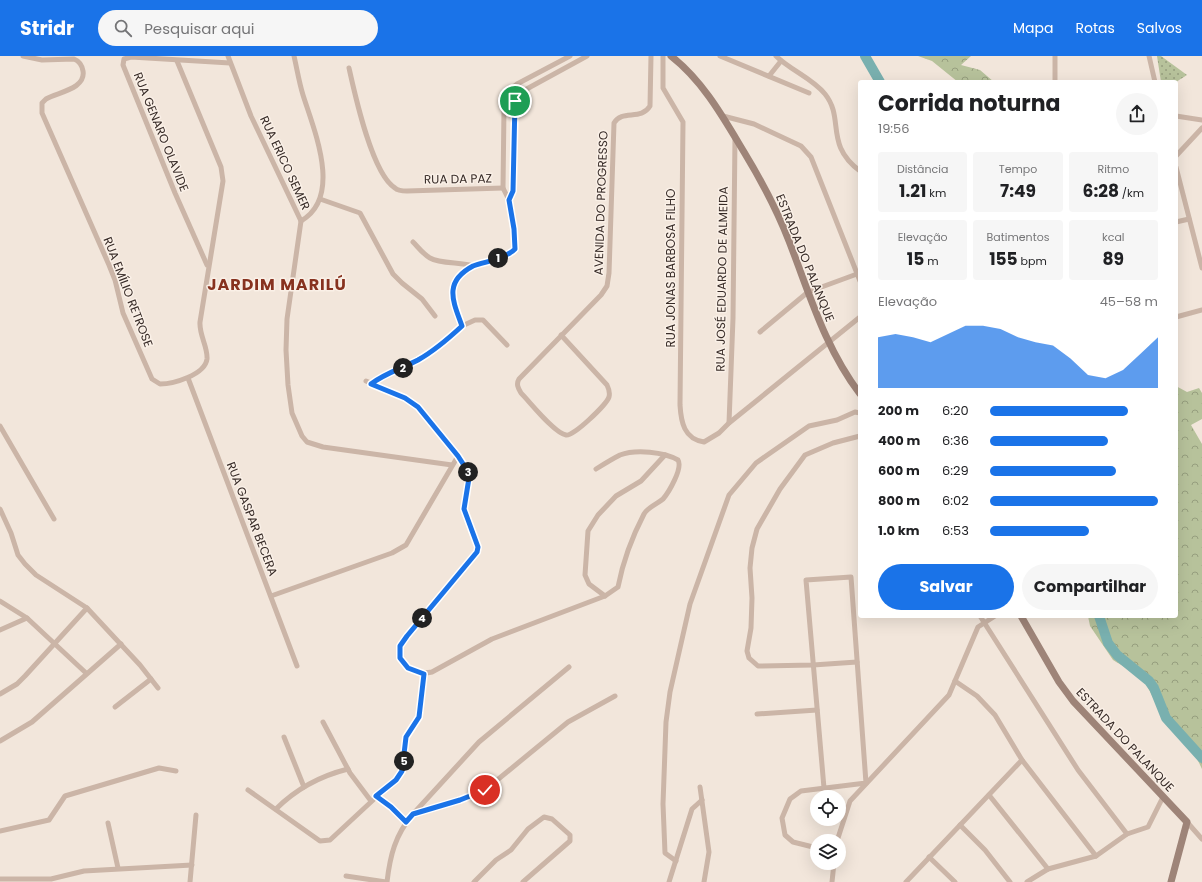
<!DOCTYPE html>
<html lang="pt">
<head>
<meta charset="utf-8">
<style>
  :root { --surface:#fff; --page:#f6f6f6; --text:#202124; --muted:#757577; --accent:#1a73e8 }
  body { margin:0; font-family:Poppins,sans-serif; background:var(--page); color:var(--text); height:100vh; display:flex; flex-direction:column; font-size:15px; white-space:nowrap }
  * { box-sizing:border-box; margin:0 }
  p { font-size:13px; color:var(--muted) }
  .icon { flex:none; width:22px; height:22px; fill:none; stroke:currentColor; stroke-width:2; stroke-linecap:round; stroke-linejoin:round }
  .map { position:relative; flex:1; overflow:hidden }
  .side { position:absolute; left:858px; top:24px; width:320px; height:538px; display:flex; flex-direction:column; background:var(--surface); border-radius:4px; box-shadow:0 4px 16px #0002 }
  .side>* { flex:none }
  .tools { position:absolute; left:810px; top:734px; display:grid; gap:8px }
  .tools a { display:grid; place-items:center; width:36px; height:36px; border-radius:50%; background:var(--surface); box-shadow:0 4px 16px #0002; font-size:20px }
  .pin { position:absolute; display:grid; place-items:center; width:34px; height:34px; color:#fff; margin:-17px; border:2px solid #fff; border-radius:50%; box-shadow:0 1px 4px #0007 }
  .km { position:absolute; width:20px; height:20px; margin:-10px; border-radius:50%; background:#222; color:#fff; font-size:11px; line-height:20px; text-align:center }
  .round { display:grid; place-items:center; flex:none; width:42px; height:42px; border-radius:21px; background:var(--page) }
  .head { display:flex; align-items:center; justify-content:space-between; height:68px; padding:0 20px }
  h1 { font-size:22px; font-weight:700; line-height:30px }
  .figures { display:grid; grid-template-columns:repeat(3,1fr); gap:6px; height:68px; padding:4px 20px }
  .figures div { display:grid; align-content:center; border-radius:4px; background:var(--page); text-align:center }
  .figures b { font-size:17px; font-weight:700 }
  .figures small { font-size:11px; font-weight:400 }
  .figures p { font-size:11px }
  .chart { height:112px; padding:8px 20px }
  .chart p { display:flex; justify-content:space-between }
  .chart svg { width:100%; height:72px; margin-top:4px; fill:var(--accent); opacity:.7 }
  .cta { display:flex; gap:8px; margin-top:auto; padding:8px 20px }
  .cta a { flex:1; height:46px; border-radius:24px; background:var(--accent); color:#fff; font-size:16px; font-weight:700; line-height:46px; text-align:center }
  .cta a+a { background:var(--page); color:var(--text) }
  ul { padding:0 20px; list-style:none; font-size:13px }
  li { display:grid; grid-template-columns:64px 48px 1fr; align-items:center; height:30px }
  li i { height:10px; border-radius:5px; background:var(--accent) }
  header { display:flex; align-items:center; gap:24px; box-sizing:border-box; height:56px; padding:0 20px; background:var(--accent); color:#fff }
  header strong { font-size:19px }
  nav { display:flex; gap:22px; margin-inline-start:auto; font-size:14px }
  .search { width:280px; height:36px; background:var(--page); display:flex; align-items:center; gap:10px; box-sizing:border-box; padding:0 14px; border-radius:22px; color:var(--muted); font-size:15px }
  .map>svg:first-child { display:block }
  .forest { fill:url(#forest-crowns) }
  .park { fill:url(#park-dots) }
  .lines { fill:none; stroke-linecap:round; stroke-linejoin:round }
  .river { stroke:#79b0af; stroke-width:10 }
  .street { stroke:#cbb5a7; stroke-width:5 }
  .secondary { stroke:#9e8478; stroke-width:7 }
  .route-casing { stroke:#fff; stroke-width:8 }
  .route { stroke:#1a73e8; stroke-width:5 }
  .labels { text-anchor:middle; stroke-width:3; stroke-linejoin:round; paint-order:stroke }
  .street-label { font-size:12px; fill:#372b27; stroke:#faf0e7 }
  .district-label { font-size:16px; font-weight:bold; letter-spacing:1px; fill:#87321f; stroke:#faf0e7 }
</style>
</head>
<body>
<header>
<strong>Stridr</strong>
<div class="search"><svg class="icon" aria-label="search" viewBox="0 0 24 24"><circle cx="10" cy="10" r="6"/><path d="M15 15l6 6"/></svg>Pesquisar aqui</div>
<nav><a>Mapa</a><a>Rotas</a><a>Salvos</a></nav>
</header>
<div class="map">
<svg width="1202" height="826" viewBox="0 0 1202 826">
  <defs>
    <pattern id="forest-crowns" width="20" height="18" patternUnits="userSpaceOnUse"><rect width="20" height="18" fill="#b7c29b"/><path d="M2 6a3 3 0 1 1 6 0M12 15a3 3 0 1 1 6 0" fill="none" stroke="#969e7e"/></pattern>
    <pattern id="park-dots" width="8" height="8" patternUnits="userSpaceOnUse"><rect width="8" height="8" fill="#b7c29b"/><path d="M2 2h.1M6 6h.1" fill="none" stroke="#969e7e" stroke-width="1.8" stroke-linecap="round"/></pattern>
  </defs>
  <rect width="100%" height="100%" fill="#f2e6db"/>
  <g class="forest">
    <path d="M 918,0 L 971,0 L 961,9 L 980,14 L 994,26 L 958,26 L 932,5 Z"/>
    <path d="M 1176,330 L 1187,336 L 1199,332 L 1202,337 L 1202,363 L 1191,369 L 1202,388 L 1202,713 L 1189,686 L 1168,671 L 1143,622 L 1113,604 L 1090,570 L 1088,560 L 1176,560 Z"/>
  </g>
  <path class="park" d="M 1157,0 L 1161,0 L 1187,19 L 1176,26 L 1161,26 Z"/>
  <g class="lines">
    <g class="river">
      <path d="M 865,0 L 880,26"/>
      <path d="M 1099,560 L 1108,587 L 1117,599 L 1149,625 L 1154,632 L 1166,662 L 1202,702"/>
    </g>
    <g class="street">
      <path d="M 23,0 L 42,4 L 74,3 C 79,5 82,9 83,15 C 86,33 58,36 46,43 L 42,47 L 42,57 L 109,209 L 115,224 L 123,257 L 152,323 L 160,328 C 173,328 205,319 207,303 C 208,291 199,279 200,266 L 223,125 L 221,111 L 177,5"/>
      <path d="M 228,0 L 251,60 L 301,165 L 287,263 L 286,294 L 288,329 L 292,357 L 302,380 L 307,386 L 323,391 L 452,409"/>
      <path d="M 294,0 C 297,13 299,26 303,39 C 314,74 343,141 301,165"/>
      <path d="M 663,0 L 663,32 L 683,66 L 680,349 C 681,366 684,383 704,386 L 719,377 L 729,367 L 860,261"/>
      <path d="M 720,0 L 809,37"/>
      <path d="M 776,0 C 790,14 812,22 825,38 C 845,63 824,88 860,115"/>
      <path d="M 1055,0 L 1055,26"/>
      <path d="M 1149,0 L 1155,26"/>
      <path d="M 349,12 C 355,39 372,118 395,132 C 398,135 403,135 407,135 L 503,132"/>
      <path d="M 769,20 L 781,5"/>
      <path d="M 723,60 L 754,68 L 801,90 L 811,101 L 860,225"/>
      <path d="M 1176,60 L 1202,64"/>
      <path d="M 1176,100 L 1202,72"/>
      <path d="M 1176,111 L 1202,212"/>
      <path d="M 320,143 L 360,157 L 393,218 L 402,227 L 422,243 L 435,260"/>
      <path d="M 509,144 L 513,135 L 514,52 L 515,45 L 523,35 L 587,0"/>
      <path d="M 1176,166 L 1189,163"/>
      <path d="M 413,186 C 418,191 423,198 430,202 C 440,208 461,206 474,210"/>
      <path d="M 207,209 L 175,137 L 123,9 L 124,3 L 131,1 L 230,7"/>
      <path d="M 1176,261 L 1202,254"/>
      <path d="M 462,270 L 475,264 L 483,264 L 507,289"/>
      <path d="M 760,276 L 808,236 L 857,218"/>
      <path d="M 561,279 L 607,329 C 609,333 610,337 609,341 C 606,349 573,381 566,379 C 554,377 530,346 521,337 C 518,332 516,328 519,323 L 601,239 L 607,230 L 609,217 L 614,67 C 622,53 641,65 650,50 L 651,0"/>
      <path d="M 188,322 L 297,610"/>
      <path d="M 366,325 L 405,342 L 418,351 L 458,400 L 468,418 L 464,453 L 478,493 L 407,580 L 400,590 L 400,602 C 409,614 418,619 432,616 L 492,583 L 605,540 L 618,531 C 623,505 632,481 644,458 C 648,451 657,448 663,443 C 669,436 683,412 678,404 C 664,396 636,393 620,399 C 612,403 604,408 596,413"/>
      <path d="M 371,328 C 385,317 403,312 418,304 C 434,295 448,282 462,270 C 453,245 443,225 473,210 C 480,207 489,206 497,203 C 503,200 511,198 515,193 L 514,173 L 509,144 L 503,132 L 504,52 C 506,40 507,35 517,28 L 570,0"/>
      <path d="M 729,367 L 733,262 L 735,81"/>
      <path d="M 0,370 L 54,463"/>
      <path d="M 0,453 L 11,477 L 18,499 L 25,508 L 36,519 L 87,552"/>
      <path d="M 271,540 L 392,497 L 406,489 L 458,400"/>
      <path d="M 605,540 L 589,528 L 585,519 L 588,475 L 598,459 L 616,440 L 641,425 L 665,399"/>
      <path d="M 0,545 L 27,562 L 86,617"/>
      <path d="M 980,560 L 1078,714 L 1127,778 L 1148,771 L 1163,741"/>
      <path d="M 0,574 L 27,562"/>
      <path d="M 857,606 L 813,609 L 758,610 L 749,602 L 747,595 L 751,572 L 752,542 L 750,512 L 752,492 L 757,473 L 780,433 L 805,399 L 833,387 L 860,380"/>
      <path d="M 955,625 L 977,640 L 995,659 L 1022,704 L 1096,800 L 1127,778"/>
      <path d="M 0,638 L 17,628 L 25,620 L 87,552 L 140,609 L 158,632"/>
      <path d="M 115,651 L 151,623"/>
      <path d="M 757,658 L 817,654"/>
      <path d="M 323,666 L 350,717 L 371,745"/>
      <path d="M 284,681 L 304,731"/>
      <path d="M 0,685 L 32,666 L 121,588"/>
      <path d="M 700,731 L 709,796 L 704,826"/>
      <path d="M 248,734 L 320,785 L 330,784 L 400,719 L 404,708 L 406,681 L 419,661 L 424,618"/>
      <path d="M 989,739 L 1048,813"/>
      <path d="M 376,740 L 391,751 L 406,766"/>
      <path d="M 276,753 C 296,733 320,720 348,713"/>
      <path d="M 414,757 L 460,744 L 485,734 L 568,666 L 615,640"/>
      <path d="M 1187,766 L 1202,783"/>
      <path d="M 108,767 L 118,812"/>
      <path d="M 960,769 L 985,794 L 1010,826"/>
      <path d="M 0,775 L 49,764 L 65,740 L 159,712 L 176,715"/>
      <path d="M 837,785 L 850,745 L 949,639 L 978,571 L 995,560"/>
      <path d="M 817,792 L 793,786 L 785,779 L 782,762 L 790,743 L 801,735 L 866,727 L 851,521 L 806,524 L 824,732"/>
      <path d="M 929,801 L 955,826"/>
      <path d="M 676,805 L 665,797 L 663,748 L 666,666 L 670,636 L 690,548 L 729,439 L 756,407 L 809,370 L 837,364 L 855,356 L 860,357"/>
      <path d="M 346,820 L 386,826"/>
      <path d="M 0,823 L 51,823 L 84,815 L 192,809"/>
      <path d="M 190,826 L 196,759"/>
      <path d="M 387,826 C 390,800 395,779 413,758 L 479,686 L 569,611"/>
      <path d="M 474,826 L 496,804 L 511,794 L 528,773 L 544,761 L 552,763 L 570,779 L 570,785 L 523,826"/>
      <path d="M 669,826 L 692,753 L 702,744"/>
      <path d="M 832,826 L 834,807"/>
      <path d="M 906,826 L 1022,704"/>
      <path d="M 1027,826 L 1048,813 L 1096,800"/>
    </g>
    <g class="secondary">
      <path d="M 671,0 C 703,25 723,61 744,96 C 761,124 777,154 789,185 C 810,239 825,292 860,338"/>
      <path d="M 1021,560 L 1059,626 L 1073,645 L 1187,766 L 1171,826"/>
    </g>
  </g>
  <g class="lines">
    <g class="route-casing">
      <path id="route" d="M 485,734 L 460,744 L 413,758 L 406,766 L 391,751 L 376,740 L 396,724 L 402,715 L 406,681 L 419,661 L 424,618 L 408,612 L 400,602 L 400,590 L 407,580 L 477,496 L 478,491 L 464,453 L 469,422 L 467,414 L 458,400 L 418,351 L 405,342 L 371,328 C 385,317 403,312 418,304 C 434,295 448,283 462,270 C 453,245 443,226 473,210 C 480,207 489,206 497,203 C 503,200 511,198 515,193 L 514,173 L 509,144 L 513,135 L 515,45"/>
    </g>
    <use href="#route" class="route"/>
  </g>
  <g class="labels">
    <g class="street-label">
      <text transform="translate(161 76) rotate(68)" y="4">RUA GENARO OLAVIDE</text>
      <text transform="translate(285 107) rotate(65)" y="4">RUA ERICO SEMER</text>
      <text transform="translate(458 123) rotate(-1)" y="4">RUA DA PAZ</text>
      <text transform="translate(601 147) rotate(-88)" y="4">AVENIDA DO PROGRESSO</text>
      <text transform="translate(805 202) rotate(68)" y="4">ESTRADA DO PALANQUE</text>
      <text transform="translate(671 212) rotate(-90)" y="4">RUA JONAS BARBOSA FILHO</text>
      <text transform="translate(722 223) rotate(-89)" y="4">RUA JOSÉ EDUARDO DE ALMEIDA</text>
      <text transform="translate(128 236) rotate(69)" y="4">RUA EMÍLIO RETROSE</text>
      <text transform="translate(252 463) rotate(69)" y="4">RUA GASPAR BECERA</text>
      <text transform="translate(1125 684) rotate(47)" y="4">ESTRADA DO PALANQUE</text>
    </g>
    <g class="district-label">
      <text x="277" y="234">JARDIM MARILÚ</text>
    </g>
  </g>
</svg>
<div class="tools">
<a><svg class="icon" aria-label="locate" viewBox="0 0 24 24"><circle cx="12" cy="12" r="6"/><path d="M12 2v4M12 18v4M2 12h4M18 12h4"/></svg></a>
<a><svg class="icon" aria-label="layers" viewBox="0 0 24 24"><path d="M12 4l9 5-9 5-9-5zM3 14l9 5 9-5"/></svg></a>
</div>
<div class="pin" style="left:515px;top:45px;background:#1e9e55"><svg class="icon" aria-label="arrive" viewBox="0 0 24 24"><path d="M6 21V4h12l-3 4 3 4H6"/></svg></div>
<div class="pin" style="left:485px;top:734px;background:#d93025"><svg class="icon" aria-label="check" viewBox="0 0 24 24"><path d="M5 12l5 5 9-10"/></svg></div>
<b class="km" style="left:498px;top:202px">1</b>
<b class="km" style="left:403px;top:312px">2</b>
<b class="km" style="left:468px;top:416px">3</b>
<b class="km" style="left:422px;top:562px">4</b>
<b class="km" style="left:404px;top:705px">5</b>
<section class="side">
<div class="head"><div><h1>Corrida noturna</h1><p>19:56</p></div><a class="round"><svg class="icon" aria-label="share" viewBox="0 0 24 24"><path d="M12 15V3M7 8l5-5 5 5M5 13v7h14v-7"/></svg></a></div>
<div class="figures">
<div><p>Distância</p><b>1.21<small> km</small></b></div>
<div><p>Tempo</p><b>7:49</b></div>
<div><p>Ritmo</p><b>6:28<small> /km</small></b></div>
</div>
<div class="figures">
<div><p>Elevação</p><b>15<small> m</small></b></div>
<div><p>Batimentos</p><b>155<small> bpm</small></b></div>
<div><p>kcal</p><b>89</b></div>
</div>
<div class="chart"><p><span>Elevação</span>45–58 m</p>
<svg viewBox="0 0 160 44" preserveAspectRatio="none"><path d="M0 44V13L10 11L20 13L30 16L40 11L50 6L60 6L70 8L80 13L90 16L100 18L110 26L120 36L130 38L140 33L150 23L160 13V44z"/></svg>
</div>
<ul>
<li><b>200 m</b>6:20<i style="width:82%"></i></li>
<li><b>400 m</b>6:36<i style="width:70%"></i></li>
<li><b>600 m</b>6:29<i style="width:75%"></i></li>
<li><b>800 m</b>6:02<i style="width:100%"></i></li>
<li><b>1.0 km</b>6:53<i style="width:59%"></i></li>
</ul>
<div class="cta"><a>Salvar</a><a>Compartilhar</a></div>
</section>
</div>
</body>
</html>
